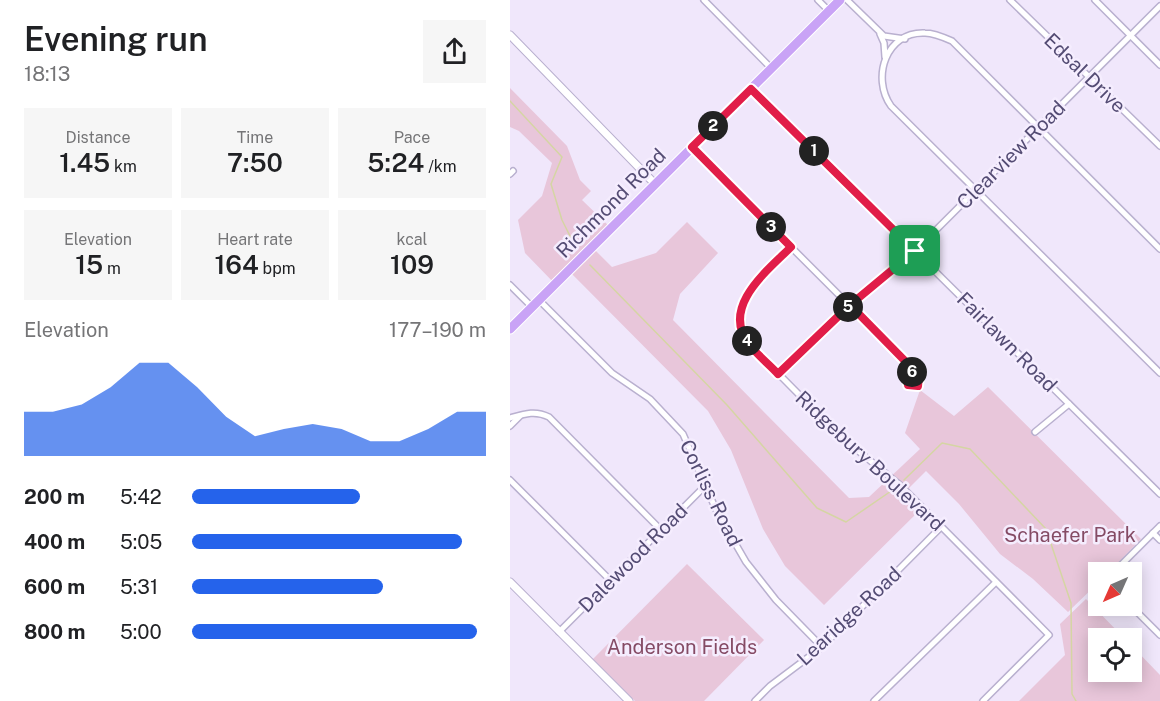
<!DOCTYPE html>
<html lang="en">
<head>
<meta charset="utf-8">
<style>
  :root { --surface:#fff; --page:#f6f6f6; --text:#202124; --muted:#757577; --accent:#2563eb }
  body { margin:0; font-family:"Public Sans",sans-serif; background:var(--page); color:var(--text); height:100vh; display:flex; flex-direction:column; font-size:22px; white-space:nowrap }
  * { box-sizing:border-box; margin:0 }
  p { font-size:20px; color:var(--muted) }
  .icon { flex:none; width:33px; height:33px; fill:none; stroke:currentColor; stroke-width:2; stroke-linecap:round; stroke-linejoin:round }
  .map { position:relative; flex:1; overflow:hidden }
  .details { display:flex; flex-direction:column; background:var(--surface); width:510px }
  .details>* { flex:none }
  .needle { width:39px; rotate:225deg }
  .controls { position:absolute; left:578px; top:562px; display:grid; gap:12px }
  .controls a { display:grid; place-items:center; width:54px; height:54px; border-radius:0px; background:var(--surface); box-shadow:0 3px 15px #0003; font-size:30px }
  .pin { position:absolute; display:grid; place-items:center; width:51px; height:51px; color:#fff; margin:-26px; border-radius:12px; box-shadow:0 3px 9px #0006 }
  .km { position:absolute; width:30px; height:30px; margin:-15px; border-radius:50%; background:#222; color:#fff; font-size:16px; line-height:30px; text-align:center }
  .round { display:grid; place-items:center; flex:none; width:63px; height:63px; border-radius:0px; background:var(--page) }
  .overview { display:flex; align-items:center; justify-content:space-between; height:102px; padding:0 24px }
  h1 { font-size:33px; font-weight:600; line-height:45px }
  .figures { display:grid; grid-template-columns:repeat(3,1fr); gap:9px; height:102px; padding:6px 24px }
  .figures div { display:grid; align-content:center; border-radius:0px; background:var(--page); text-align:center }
  .figures b { font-size:26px; font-weight:600 }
  .figures small { font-size:16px; font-weight:400 }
  .figures p { font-size:16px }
  .chart { height:168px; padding:12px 24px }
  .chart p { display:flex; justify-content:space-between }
  .chart svg { width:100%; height:108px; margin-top:6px; fill:var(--accent); opacity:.7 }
  ul { padding:0 24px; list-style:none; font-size:20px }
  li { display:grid; grid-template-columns:96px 72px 1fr; align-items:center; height:45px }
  li i { height:15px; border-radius:8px; background:var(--accent) }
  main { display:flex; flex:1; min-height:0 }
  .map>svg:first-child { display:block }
  .green { fill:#e8c6da }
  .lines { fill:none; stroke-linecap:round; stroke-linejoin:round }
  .stream { stroke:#d5d5a3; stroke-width:1.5 }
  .minor-casing { stroke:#b9b0cf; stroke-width:8 }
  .tertiary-casing { stroke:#b9b0cf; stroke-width:9 }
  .primary-casing { stroke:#fff; stroke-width:11 }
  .minor { stroke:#fff; stroke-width:5 }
  .tertiary { stroke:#fff; stroke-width:7 }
  .primary { stroke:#c9a3f6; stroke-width:9 }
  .route-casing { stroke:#fff; stroke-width:12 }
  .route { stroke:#e11d48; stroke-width:8 }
  .labels { text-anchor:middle; stroke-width:5; stroke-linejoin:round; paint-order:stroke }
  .street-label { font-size:20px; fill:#544c74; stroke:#f5edfe }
  .park-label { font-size:20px; fill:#854b65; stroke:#f5edfe }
</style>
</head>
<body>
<main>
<section class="details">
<div class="overview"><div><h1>Evening run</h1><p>18:13</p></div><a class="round"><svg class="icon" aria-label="share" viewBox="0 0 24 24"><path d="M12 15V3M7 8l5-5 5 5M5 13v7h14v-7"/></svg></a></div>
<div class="figures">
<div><p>Distance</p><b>1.45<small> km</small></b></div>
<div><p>Time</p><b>7:50</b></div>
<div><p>Pace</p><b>5:24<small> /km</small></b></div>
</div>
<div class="figures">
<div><p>Elevation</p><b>15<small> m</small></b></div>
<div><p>Heart rate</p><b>164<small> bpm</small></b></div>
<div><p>kcal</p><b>109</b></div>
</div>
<div class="chart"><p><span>Elevation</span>177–190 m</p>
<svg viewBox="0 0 160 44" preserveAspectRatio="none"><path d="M0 44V26L10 26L20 23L30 16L40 6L50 6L60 16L70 28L80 36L90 33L100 31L110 33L120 38L130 38L140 33L150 26L160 26V44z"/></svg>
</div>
<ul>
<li><b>200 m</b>5:42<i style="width:57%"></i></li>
<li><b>400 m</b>5:05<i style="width:92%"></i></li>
<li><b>600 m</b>5:31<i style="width:65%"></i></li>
<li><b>800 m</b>5:00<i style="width:97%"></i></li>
</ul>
</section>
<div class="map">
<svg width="650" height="701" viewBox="0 0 650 701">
  <rect width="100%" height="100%" fill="#f0e7fb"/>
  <g class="green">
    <path d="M 0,88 L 57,146 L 70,180 L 81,191 L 72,200 L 101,228 L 82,247 L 102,267 L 146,253 L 177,222 L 208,253 L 170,294 L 163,320 L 339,498 L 359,497 L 410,449 L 395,433 L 410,390 L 444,416 L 478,387 L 631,539 L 598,573 L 588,573 L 588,583 L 558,612 L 523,579 L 490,554 L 449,504 L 416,471 L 396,491 L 412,508 L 314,605 L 275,566 L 253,529 L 221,450 L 198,411 L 59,271 L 45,284 L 15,253 L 8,220 L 32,196 L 42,163 L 9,131 L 0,127 Z"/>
    <path d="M 177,564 L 254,640 L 194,701 L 125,701 L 83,659 Z"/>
    <path d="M 576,599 L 615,639 L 588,639 L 588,672 L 621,672 L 621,645 L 650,675 L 650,701 L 509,701 L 555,655 L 550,624 Z"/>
  </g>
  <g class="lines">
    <g class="stream">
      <path d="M 0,101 L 52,157 L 41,184 L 52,220 L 66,248"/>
      <path d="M 80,265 L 217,405 L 307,508 L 336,522 L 384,489"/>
      <path d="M 394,480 L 432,443 L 460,449 L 536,529 L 561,603 L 562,694 L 566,701"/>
    </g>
    <g class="minor-casing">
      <g id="minor">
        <path d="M 194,0 L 261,68"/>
        <path d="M 308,0 L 319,11"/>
        <path d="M 337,0 L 374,36 L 395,39"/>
        <path d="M 500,0 L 650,146"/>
        <path d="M 585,0 L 650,65"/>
        <path d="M 370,34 L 374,43 L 375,57"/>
        <path d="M 241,89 L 650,494"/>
        <path d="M 182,148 L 398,364 L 402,373"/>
        <path d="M 0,174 L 3,171"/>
        <path d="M 281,247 C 251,278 219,295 237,342 L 330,436 L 390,485 L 539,635 L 473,701"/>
        <path d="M 650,249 L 442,41 C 433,37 424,33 415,33 C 376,31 361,78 381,106 L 650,373"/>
        <path d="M 0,285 L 22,307"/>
        <path d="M 29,300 L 102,373 L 140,399 L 173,434 L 207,512 L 236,562 L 266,600 L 312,647"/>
        <circle cx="403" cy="380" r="7"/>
        <path d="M 268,374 L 331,312 L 405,251 L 650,6"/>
        <path d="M 0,418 C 14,414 25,410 39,417 L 151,530"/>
        <path d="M 0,426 L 10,416"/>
        <path d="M 525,432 L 559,404"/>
        <path d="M 0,480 L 100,580"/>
        <path d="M 643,533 L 650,540"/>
        <path d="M 603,573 L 650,526"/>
        <path d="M 621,606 L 650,635"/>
        <path d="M 49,632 L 196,485"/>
        <path d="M 245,701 L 260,686 L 312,647 L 431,527"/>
        <path d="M 364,701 L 486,582"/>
      </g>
    </g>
    <g class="tertiary-casing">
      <g id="tertiary">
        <path d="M 0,35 L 145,184"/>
        <path d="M 0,582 L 119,701"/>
      </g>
    </g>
    <g class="primary-casing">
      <path id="primary" d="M 0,329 L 330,0"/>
    </g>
    <use href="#minor" class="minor"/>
    <use href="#tertiary" class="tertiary"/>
    <use href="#primary" class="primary"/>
  </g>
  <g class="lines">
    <g class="route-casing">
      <path id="route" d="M 405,251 L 241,89 L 182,147 L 281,247 C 258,270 210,307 239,344 C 247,355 259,364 268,374 L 340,305 L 398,364 L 402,374 L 409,376 L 408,386 L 398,385 L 397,377 L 402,374 L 398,364 L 344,309 L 340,305 L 405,251"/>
    </g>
    <use href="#route" class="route"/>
  </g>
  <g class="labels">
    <g class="street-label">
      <text transform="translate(575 73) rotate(44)" y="7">Edsal Drive</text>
      <text transform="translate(501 155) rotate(-45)" y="7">Clearview Road</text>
      <text transform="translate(101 203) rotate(-45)" y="7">Richmond Road</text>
      <text transform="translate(497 342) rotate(45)" y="7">Fairlawn Road</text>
      <text transform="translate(360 461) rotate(43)" y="7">Ridgebury Boulevard</text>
      <text transform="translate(201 493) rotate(64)" y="7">Corliss Road</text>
      <text transform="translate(123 558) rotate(-45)" y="7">Dalewood Road</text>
      <text transform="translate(339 616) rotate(-43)" y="7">Learidge Road</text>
    </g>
    <g class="park-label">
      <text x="560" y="542">Schaefer Park</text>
      <text x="172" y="654">Anderson Fields</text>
    </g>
  </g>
</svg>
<div class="controls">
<a><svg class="needle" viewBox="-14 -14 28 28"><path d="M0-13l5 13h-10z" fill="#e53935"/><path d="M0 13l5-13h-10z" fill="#757577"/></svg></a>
<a><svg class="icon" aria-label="locate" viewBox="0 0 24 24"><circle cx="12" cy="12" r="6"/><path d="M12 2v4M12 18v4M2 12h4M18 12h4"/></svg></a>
</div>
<div class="pin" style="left:405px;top:251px;background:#1e9e55"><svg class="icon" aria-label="arrive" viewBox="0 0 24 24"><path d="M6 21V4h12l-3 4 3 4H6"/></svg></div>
<b class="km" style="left:304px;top:151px">1</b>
<b class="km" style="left:203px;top:126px">2</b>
<b class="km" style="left:261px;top:227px">3</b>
<b class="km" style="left:237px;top:341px">4</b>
<b class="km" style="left:338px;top:307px">5</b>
<b class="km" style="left:402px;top:372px">6</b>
</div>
</main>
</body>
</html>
